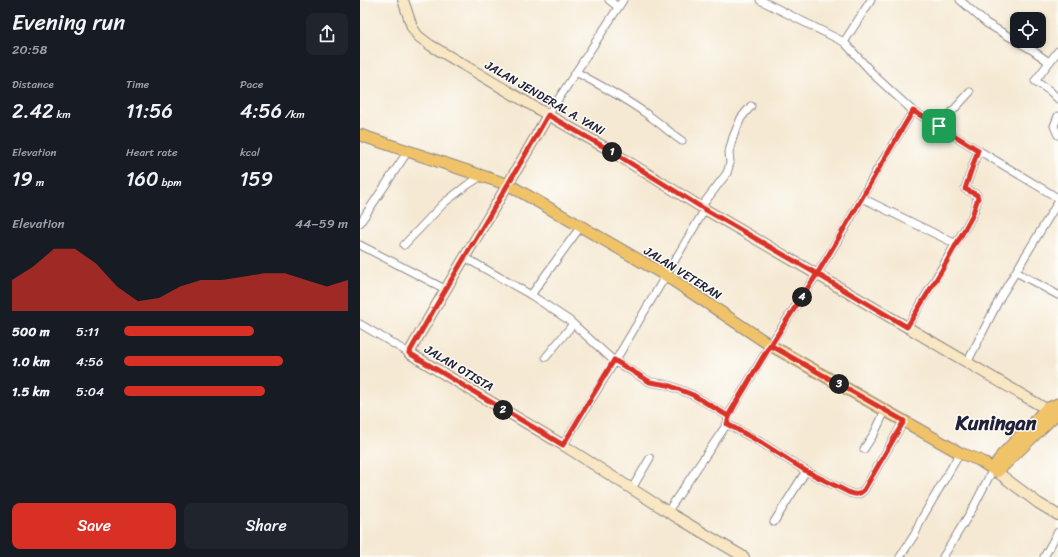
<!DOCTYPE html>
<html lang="en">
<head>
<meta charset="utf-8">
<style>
  :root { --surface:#171b24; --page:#20242c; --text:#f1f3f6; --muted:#9ea1a6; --accent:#d93025 }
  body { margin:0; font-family:Sriracha,sans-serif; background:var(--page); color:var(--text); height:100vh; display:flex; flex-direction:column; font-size:15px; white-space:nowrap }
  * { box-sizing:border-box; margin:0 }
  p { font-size:13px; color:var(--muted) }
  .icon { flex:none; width:22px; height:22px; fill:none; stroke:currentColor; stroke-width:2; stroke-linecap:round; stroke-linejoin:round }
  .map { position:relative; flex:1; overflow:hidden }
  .details { display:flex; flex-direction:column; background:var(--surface); width:360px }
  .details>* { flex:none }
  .buttons { position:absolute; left:650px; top:12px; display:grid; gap:8px }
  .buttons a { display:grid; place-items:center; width:36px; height:36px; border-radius:8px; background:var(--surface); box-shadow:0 2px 6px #0003; font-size:20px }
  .pin { position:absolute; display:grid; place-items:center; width:34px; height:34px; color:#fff; margin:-17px; border-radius:8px; box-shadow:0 2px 6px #0006 }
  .km { position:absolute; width:20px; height:20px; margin:-10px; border-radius:50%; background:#222; color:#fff; font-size:11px; line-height:20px; text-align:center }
  .round { display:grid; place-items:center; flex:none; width:42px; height:42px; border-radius:8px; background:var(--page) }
  .head { display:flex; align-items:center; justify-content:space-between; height:68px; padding:0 12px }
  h1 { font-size:22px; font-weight:600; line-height:30px }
  .figures { display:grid; grid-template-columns:repeat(3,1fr); gap:6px; height:68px; padding:4px 12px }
  .figures div { display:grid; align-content:center }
  .figures b { font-size:20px; font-weight:600 }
  .figures small { font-size:11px; font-weight:400 }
  .figures p { font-size:11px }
  .chart { height:112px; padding:8px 12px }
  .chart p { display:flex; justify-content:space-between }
  .chart svg { width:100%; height:72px; margin-top:4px; fill:var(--accent); opacity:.7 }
  .primary-button { display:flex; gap:8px; margin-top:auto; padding:8px 12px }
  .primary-button a { flex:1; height:46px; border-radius:8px; background:var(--accent); color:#fff; font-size:16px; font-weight:600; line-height:46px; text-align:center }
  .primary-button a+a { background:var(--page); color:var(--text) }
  ul { padding:0 12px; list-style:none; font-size:13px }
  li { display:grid; grid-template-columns:64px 48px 1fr; align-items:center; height:30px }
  li i { height:10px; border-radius:5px; background:var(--accent) }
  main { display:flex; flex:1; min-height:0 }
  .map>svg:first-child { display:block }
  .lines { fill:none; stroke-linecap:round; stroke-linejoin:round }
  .street-casing { stroke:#8c8687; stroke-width:9 }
  .secondary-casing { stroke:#8c8687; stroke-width:12 }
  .primary-casing { stroke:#8c8687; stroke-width:13 }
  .street { stroke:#fff; stroke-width:7 }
  .secondary { stroke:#f9e7c3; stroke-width:10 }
  .primary { stroke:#f0c369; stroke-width:11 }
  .route-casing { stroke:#fff; stroke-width:8 }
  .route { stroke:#d93025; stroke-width:5 }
  .labels { text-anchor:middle; stroke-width:3; stroke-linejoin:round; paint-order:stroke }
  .street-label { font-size:12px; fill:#22223b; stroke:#fdfcf7 }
  .town-label { font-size:20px; font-weight:bold; fill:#22223b; stroke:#fdfcf7 }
</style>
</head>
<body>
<main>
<section class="details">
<div class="head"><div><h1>Evening run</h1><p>20:58</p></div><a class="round"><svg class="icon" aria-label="share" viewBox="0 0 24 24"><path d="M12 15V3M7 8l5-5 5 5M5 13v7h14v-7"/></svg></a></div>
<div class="figures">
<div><p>Distance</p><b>2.42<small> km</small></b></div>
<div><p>Time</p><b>11:56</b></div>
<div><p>Pace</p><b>4:56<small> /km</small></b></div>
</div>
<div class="figures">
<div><p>Elevation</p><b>19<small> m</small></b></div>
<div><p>Heart rate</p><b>160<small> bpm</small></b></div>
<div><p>kcal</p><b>159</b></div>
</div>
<div class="chart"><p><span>Elevation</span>44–59 m</p>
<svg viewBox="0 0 160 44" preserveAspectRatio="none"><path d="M0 44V25L10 17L20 6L30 6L40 15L50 29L60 38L70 36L80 29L90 25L100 25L110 23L120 21L130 21L140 25L150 29L160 25V44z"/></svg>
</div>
<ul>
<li><b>500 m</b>5:11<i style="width:58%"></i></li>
<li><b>1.0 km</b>4:56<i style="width:71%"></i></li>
<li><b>1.5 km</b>5:04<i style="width:63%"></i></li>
</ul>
<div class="primary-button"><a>Save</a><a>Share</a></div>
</section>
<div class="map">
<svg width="698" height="557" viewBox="0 0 698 557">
  <rect width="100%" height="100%" fill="#fdfcf7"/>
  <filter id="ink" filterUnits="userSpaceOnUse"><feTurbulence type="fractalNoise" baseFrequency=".025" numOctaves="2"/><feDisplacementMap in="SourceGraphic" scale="8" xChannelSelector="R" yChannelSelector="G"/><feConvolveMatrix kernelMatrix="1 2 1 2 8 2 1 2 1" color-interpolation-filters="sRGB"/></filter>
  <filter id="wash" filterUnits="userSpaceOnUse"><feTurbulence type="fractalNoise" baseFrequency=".012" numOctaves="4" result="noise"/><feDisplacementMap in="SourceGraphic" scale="16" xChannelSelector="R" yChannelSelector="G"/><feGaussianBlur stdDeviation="0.9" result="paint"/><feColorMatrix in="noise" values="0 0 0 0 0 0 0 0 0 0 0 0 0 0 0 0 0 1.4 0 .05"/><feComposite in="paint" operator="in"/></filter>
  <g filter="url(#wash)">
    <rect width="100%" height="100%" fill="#f5e9d3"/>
  </g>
  <g filter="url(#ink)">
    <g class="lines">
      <g class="street-casing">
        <g id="street">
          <path d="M 249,0 L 258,7"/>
          <path d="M 400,0 L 484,42 L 517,78 L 553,111 L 698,198"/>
          <path d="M 600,0 L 626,23 L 672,50 L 689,62"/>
          <path d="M 484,42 L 511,0"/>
          <path d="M 698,51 L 675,81 L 690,91 L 698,99"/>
          <path d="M 216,72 C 241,86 265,98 288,115 C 300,123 310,133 322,141"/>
          <path d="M 188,115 L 263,0"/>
          <path d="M 698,116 L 694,126 L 698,135"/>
          <path d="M 579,126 L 610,92"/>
          <path d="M 502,198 L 596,244"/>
          <path d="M 341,207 L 367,173 L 370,163 L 369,152 L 373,137 L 381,118 L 391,106"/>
          <path d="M 0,223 L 48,151"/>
          <path d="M 0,245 L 85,289"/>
          <path d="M 44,245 L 84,203 L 106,186 L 123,175"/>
          <path d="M 104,257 L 171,295 L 210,321 L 254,361 L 275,373 L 281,377 L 290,382 L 308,385 L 333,395 L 368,416"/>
          <path d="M 656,272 L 698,295"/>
          <path d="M 171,295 L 221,226"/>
          <path d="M 0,324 L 49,353"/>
          <path d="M 547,327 C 564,299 580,271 596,243 C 604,229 618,212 617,195 L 605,189 L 618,150"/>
          <path d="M 186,357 L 213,324"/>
          <path d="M 607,363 L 641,296 L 698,202"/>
          <path d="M 367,424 L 402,443 L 446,471 L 490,493 C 496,495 499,495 504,490 L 544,421"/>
          <path d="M 203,445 L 257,358 L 345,209"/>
          <path d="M 504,449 L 515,432 L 525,411"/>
          <path d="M 271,490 L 290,458"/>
          <path d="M 308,511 L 367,424 L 368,416 L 410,345 L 457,274 L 484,230 L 517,170 L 553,111"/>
          <path d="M 414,522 L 446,471"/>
          <path d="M 540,557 L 555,534 L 562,518 L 600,453"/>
          <path d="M 583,557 L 613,508 L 633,469"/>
          <path d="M 684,557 L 698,532"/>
        </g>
      </g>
      <g class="secondary-casing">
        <g id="secondary">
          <path d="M 43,0 L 52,27 L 58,36 L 70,45 L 188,115 L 246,148 L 341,207 L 547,327 L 693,413"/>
          <path d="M 188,115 C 143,195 94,273 49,353 L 203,445 L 313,515 L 384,557"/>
          <path d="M 637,472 L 678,503 L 698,515"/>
        </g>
      </g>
      <g class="primary-casing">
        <g id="primary">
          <path d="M 0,135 L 149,185 L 305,275 L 410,345 L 600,453 L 619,460 L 637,472 L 695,415 L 698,404"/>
          <path d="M 633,469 L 642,455 L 686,409 L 698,404"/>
        </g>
      </g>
      <use href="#street" class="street"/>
      <use href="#secondary" class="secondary"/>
      <use href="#primary" class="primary"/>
    </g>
  </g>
  <g class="lines" filter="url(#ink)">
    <g class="route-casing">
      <path id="route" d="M 579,126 L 553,111 C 520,165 490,220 457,274 L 341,207 L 246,148 L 188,115 C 143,195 94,273 49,353 L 203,445 L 254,360 L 290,382 L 308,385 L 333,395 L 368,416 L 410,345 L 544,421 L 504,490 C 499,495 496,495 490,493 L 446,471 L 402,443 L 367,424 C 370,409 381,396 388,383 C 410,346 433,310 457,274 L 547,327 L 582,270 L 612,216 L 618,198 L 617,195 L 605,189 L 618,150 L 579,126"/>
    </g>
    <use href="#route" class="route"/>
  </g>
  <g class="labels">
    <g class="street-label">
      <text transform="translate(185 98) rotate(30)" y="4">JALAN JENDERAL A. YANI</text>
      <text transform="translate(323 273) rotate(32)" y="4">JALAN VETERAN</text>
      <text transform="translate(99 368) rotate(31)" y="4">JALAN OTISTA</text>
    </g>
    <g class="town-label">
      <text x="636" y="430">Kuningan</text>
    </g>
  </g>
</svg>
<div class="buttons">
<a><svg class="icon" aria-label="locate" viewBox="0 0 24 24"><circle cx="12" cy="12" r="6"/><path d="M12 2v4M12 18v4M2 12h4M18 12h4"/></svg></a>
</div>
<div class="pin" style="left:579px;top:126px;background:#1e9e55"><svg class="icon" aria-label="arrive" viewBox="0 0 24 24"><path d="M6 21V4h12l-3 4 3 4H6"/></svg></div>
<b class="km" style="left:252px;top:152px">1</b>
<b class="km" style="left:143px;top:410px">2</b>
<b class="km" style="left:479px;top:384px">3</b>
<b class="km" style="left:442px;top:297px">4</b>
</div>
</main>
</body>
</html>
